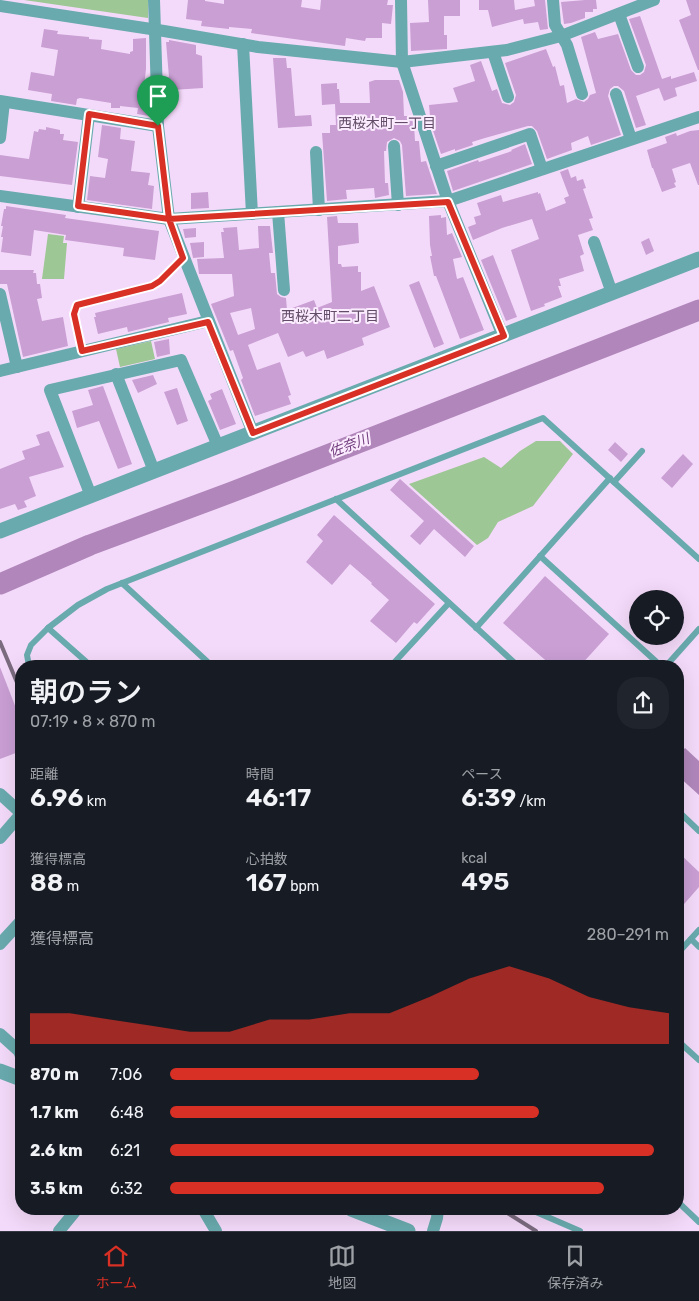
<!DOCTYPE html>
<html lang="ja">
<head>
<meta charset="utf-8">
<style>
  :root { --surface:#171b24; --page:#20242c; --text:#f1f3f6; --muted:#9ea1a6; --line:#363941; --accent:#d93025 }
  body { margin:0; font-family:Rubik,"Noto Sans JP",sans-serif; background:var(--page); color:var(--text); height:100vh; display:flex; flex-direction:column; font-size:19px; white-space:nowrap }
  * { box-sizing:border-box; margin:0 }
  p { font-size:16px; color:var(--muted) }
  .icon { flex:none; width:28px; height:28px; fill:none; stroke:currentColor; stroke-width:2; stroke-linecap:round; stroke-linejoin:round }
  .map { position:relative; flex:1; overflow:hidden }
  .side { position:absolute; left:15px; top:660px; width:669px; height:555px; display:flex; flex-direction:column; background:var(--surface); border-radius:20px; box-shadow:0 5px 20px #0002 }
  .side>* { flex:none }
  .fabs { position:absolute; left:629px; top:590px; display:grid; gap:10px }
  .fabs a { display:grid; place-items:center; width:55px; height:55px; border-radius:50%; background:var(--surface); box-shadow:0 5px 20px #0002; font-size:25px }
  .pin { position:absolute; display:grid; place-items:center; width:42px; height:42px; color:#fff; margin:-51px -21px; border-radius:50% 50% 50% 0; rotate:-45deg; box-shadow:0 0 5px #0007 }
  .pin .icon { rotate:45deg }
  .round { display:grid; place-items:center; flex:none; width:52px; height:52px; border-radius:20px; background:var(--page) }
  .headline { display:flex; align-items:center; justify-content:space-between; height:85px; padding:0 15px }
  h1 { font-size:28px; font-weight:600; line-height:38px }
  .figures { display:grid; grid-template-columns:repeat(3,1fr); gap:8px; height:85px; padding:5px 15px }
  .figures div { display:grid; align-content:center }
  .figures b { font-size:25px; font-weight:600 }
  .figures small { font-size:14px; font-weight:400 }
  .figures p { font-size:14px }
  .chart { height:140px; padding:10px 15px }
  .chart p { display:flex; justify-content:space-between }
  .chart svg { width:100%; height:90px; margin-top:5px; fill:var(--accent); opacity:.7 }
  ul { padding:0 15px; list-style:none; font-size:16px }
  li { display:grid; grid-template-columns:80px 60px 1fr; align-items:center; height:38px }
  li i { height:12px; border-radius:6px; background:var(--accent) }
  .tab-bar { display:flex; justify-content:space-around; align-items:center; height:70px; border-top:1px solid var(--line); background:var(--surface); font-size:14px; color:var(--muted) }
  .tab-bar a { display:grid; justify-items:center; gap:2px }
  .tab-bar .on { color:var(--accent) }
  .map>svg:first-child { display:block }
  .green { fill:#9dc794 }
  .water { fill:#b187bb }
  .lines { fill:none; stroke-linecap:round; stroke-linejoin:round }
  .river { stroke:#b187bb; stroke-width:21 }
  .building { fill:#ca9fd4; fill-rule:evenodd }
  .service { stroke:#69aaae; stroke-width:6 }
  .minor { stroke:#69aaae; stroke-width:12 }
  .tertiary { stroke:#69aaae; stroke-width:15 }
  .rail { stroke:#7b6b7f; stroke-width:4 }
  .route-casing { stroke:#fff; stroke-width:10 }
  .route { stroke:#d93025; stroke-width:6 }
  .labels { text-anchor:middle; stroke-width:4; stroke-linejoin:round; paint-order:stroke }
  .neighbourhood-label { font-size:14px; fill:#624c67; stroke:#fbebff }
  .water-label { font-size:14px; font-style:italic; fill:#713c7d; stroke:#fbebff }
</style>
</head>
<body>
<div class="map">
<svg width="699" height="1231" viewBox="0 0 699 1231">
  <rect width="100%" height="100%" fill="#f4dafa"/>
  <g class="green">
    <path d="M 24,0 L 148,0 L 148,18 Z"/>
    <path d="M 48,234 L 64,236 L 63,243 L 67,243 L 64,279 L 42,279 Z"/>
    <path d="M 151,341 L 155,359 L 120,367 L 116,349 Z"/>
    <path d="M 536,441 L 560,441 L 573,454 L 533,506 L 498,522 L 488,538 L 477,545 L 409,484 L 484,457 L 501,468 L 520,451 Z"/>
  </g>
  <path class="water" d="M 685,748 L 699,761 L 699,795 L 678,776 L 678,756 Z"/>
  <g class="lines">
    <path class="river" d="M 0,584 L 90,545 L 232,492 L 699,310"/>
  </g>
  <g class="building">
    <path d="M 188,0 L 205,0 L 205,1 L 224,4 L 224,0 L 302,0 L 301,7 L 320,10 L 321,0 L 388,0 L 387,5 L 393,5 L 391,24 L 382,23 L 382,38 L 366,38 L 365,41 L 346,38 L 345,46 L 251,33 L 252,29 L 229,27 L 229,29 L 201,26 L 202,21 L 186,19 Z"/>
    <path d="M 428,0 L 460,0 L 460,16 L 444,16 L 444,35 L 447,35 L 447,49 L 411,51 L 410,23 L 429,22 Z"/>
    <path d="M 479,0 L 514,0 L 515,10 L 535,6 L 534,0 L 545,0 L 548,29 L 540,30 L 538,22 L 524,24 L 523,19 L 492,27 L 488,10 L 479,10 Z"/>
    <path d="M 585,0 L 596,0 L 597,9 L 593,9 L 593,12 L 585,12 L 585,18 L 571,23 L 564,24 L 561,2 Z"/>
    <path d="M 686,0 L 699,0 L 699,70 L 698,70 L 679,20 L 691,15 Z"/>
    <path d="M 640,16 L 662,79 L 671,76 L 671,79 L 694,72 L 697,81 L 675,88 L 677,96 L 664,101 L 659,88 L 636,96 L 646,125 L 636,128 L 624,91 L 618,86 L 614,86 L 610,89 L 608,96 L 621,135 L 591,145 L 588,136 L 571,143 L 572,150 L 547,159 L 537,131 L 532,126 L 528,126 L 485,138 L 472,142 L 473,145 L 455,151 L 455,149 L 441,154 L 428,116 L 430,116 L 429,105 L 458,102 L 453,88 L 475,81 L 470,65 L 481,61 L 492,91 L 497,89 L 502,103 L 510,105 L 514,102 L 516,95 L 505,63 L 546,49 L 553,67 L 555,66 L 560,86 L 564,85 L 567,103 L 576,99 L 584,102 L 588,99 L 590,95 L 596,93 L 581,37 L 595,32 L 598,39 L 618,34 L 631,70 L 636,75 L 640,75 L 644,72 L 646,65 L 629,19 Z"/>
    <path d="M 44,29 L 58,31 L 57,34 L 89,37 L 89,39 L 102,40 L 101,49 L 130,54 L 130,52 L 133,51 L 133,39 L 146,38 L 146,69 L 142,105 L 149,105 L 149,116 L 137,114 L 138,108 L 120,106 L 120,108 L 111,108 L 111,103 L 80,98 L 77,99 L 76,105 L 51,101 L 52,94 L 28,90 L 31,72 L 54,76 L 58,50 L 41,47 Z"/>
    <path d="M 169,40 L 196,45 L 196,54 L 202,56 L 203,88 L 172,90 L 172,86 L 167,86 L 166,77 L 169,77 L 166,42 L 169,42 Z"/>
    <path d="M 273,58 L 286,58 L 287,68 L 291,68 L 295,116 L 311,115 L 312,126 L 278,128 Z"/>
    <path d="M 375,80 L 399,80 L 403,92 L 404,116 L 411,116 L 414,125 L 415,141 L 419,141 L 421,162 L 426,161 L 437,194 L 406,196 L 402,145 L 400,141 L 394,138 L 387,142 L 386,151 L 384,151 L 385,183 L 388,183 L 389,195 L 375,198 L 374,188 L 346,190 L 347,199 L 327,201 L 322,133 L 330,133 L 330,125 L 336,125 L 335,104 L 322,105 L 321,84 L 337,83 L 337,89 L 339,89 L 340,103 L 370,103 L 369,82 Z"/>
    <path d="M 102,125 L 121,128 L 120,139 L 135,141 L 131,171 L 150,173 L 148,185 L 154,186 L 152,209 L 87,200 L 90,176 L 105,178 L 108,159 L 98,157 Z"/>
    <path d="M 46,127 L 60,130 L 60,134 L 64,134 L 63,140 L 78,142 L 72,185 L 0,176 L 0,155 L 29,159 L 34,131 L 38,132 L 39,129 L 46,130 Z"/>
    <path d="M 699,130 L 699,185 L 698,185 L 690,163 L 672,169 L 676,182 L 674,183 L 676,187 L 662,192 L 653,168 L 652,168 L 647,150 L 667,143 L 665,137 L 676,133 L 677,136 L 690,131 Z"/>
    <path d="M 525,144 L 532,164 L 453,191 L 447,171 L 478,160 L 479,162 L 512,151 L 511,150 Z"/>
    <path d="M 568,169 L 571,178 L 576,176 L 577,181 L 583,179 L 586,188 L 583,189 L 593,218 L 589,219 L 593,230 L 578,235 L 584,254 L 580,256 L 584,271 L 559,279 L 561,286 L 558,286 L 562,297 L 544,304 L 545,306 L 531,311 L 511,250 L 539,239 L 532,219 L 502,228 L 473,240 L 468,227 L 476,224 L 474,217 L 481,215 L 477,203 L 501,195 L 503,202 L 538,192 L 538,194 L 540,193 L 546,211 L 566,203 L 564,198 L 569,196 L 560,172 Z"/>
    <path d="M 208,192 L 209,208 L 191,209 L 191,193 Z"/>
    <path d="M 6,206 L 66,215 L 65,218 L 159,231 L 155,260 L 123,256 L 124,248 L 65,240 L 66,235 L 34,230 L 31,256 L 1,252 L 3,237 L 1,237 L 3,226 L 1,226 L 4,209 L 6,209 Z"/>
    <path d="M 441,215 L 441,218 L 446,217 L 447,235 L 452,233 L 462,257 L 453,259 L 457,279 L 463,277 L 484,330 L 460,339 L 436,276 L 434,276 L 430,256 L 432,256 L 430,245 L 429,216 Z"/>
    <path d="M 337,216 L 338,223 L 358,223 L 359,243 L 338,246 L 338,264 L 341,264 L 342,267 L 358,266 L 358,272 L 361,272 L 361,291 L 374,286 L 390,327 L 362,338 L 364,345 L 327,359 L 324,350 L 306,357 L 303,351 L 288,357 L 278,333 L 248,345 L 257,370 L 280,362 L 291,395 L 288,396 L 291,404 L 255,416 L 241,380 L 243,378 L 233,350 L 230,351 L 211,304 L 234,296 L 232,274 L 199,274 L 197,259 L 224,258 L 221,232 L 224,232 L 223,228 L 237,227 L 239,250 L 259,248 L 258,226 L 270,226 L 273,253 L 269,253 L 271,273 L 275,273 L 277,294 L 281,297 L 286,298 L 287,310 L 314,300 L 317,308 L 332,302 L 327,217 ZM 251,308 L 255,329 L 238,335 L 230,313 Z"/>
    <path d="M 196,228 L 196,237 L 185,238 L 183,229 Z"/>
    <path d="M 649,238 L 654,251 L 646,255 L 641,242 Z"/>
    <path d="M 204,242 L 204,257 L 193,258 L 190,243 Z"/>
    <path d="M 493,255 L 517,317 L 506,321 L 481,260 Z"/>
    <path d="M 0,270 L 34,270 L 33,273 L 36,273 L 37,284 L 40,284 L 42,298 L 37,299 L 42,321 L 63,317 L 68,346 L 23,357 L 7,284 L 0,284 Z"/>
    <path d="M 419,281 L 444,344 L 434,348 L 409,285 Z"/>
    <path d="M 182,293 L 187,314 L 168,318 L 169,322 L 128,332 L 127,327 L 98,334 L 94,317 L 96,317 L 95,313 Z"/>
    <path d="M 169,339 L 170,354 L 157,357 L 154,342 Z"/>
    <path d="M 153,375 L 157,384 L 138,393 L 132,380 Z"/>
    <path d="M 103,386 L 132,464 L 118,469 L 99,421 L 77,428 L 72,411 L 93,405 L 88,390 Z"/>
    <path d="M 177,388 L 188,421 L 177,425 L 164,392 Z"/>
    <path d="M 222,389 L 236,424 L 220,430 L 208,401 L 212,399 L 210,394 Z"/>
    <path d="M 49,431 L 64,467 L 29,477 L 36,496 L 24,501 L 27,507 L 18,510 L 15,504 L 0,509 L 0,469 L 25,459 L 22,451 L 40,445 L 36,435 Z"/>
    <path d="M 615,442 L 628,454 L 621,462 L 608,450 Z"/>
    <path d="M 683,454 L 693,464 L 672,488 L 661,478 Z"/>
    <path d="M 400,479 L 474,546 L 465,557 L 434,529 L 420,545 L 410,536 L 424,521 L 390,490 Z"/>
    <path d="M 334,515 L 435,604 L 417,624 L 414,622 L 396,643 L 370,621 L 389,600 L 371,584 L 372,583 L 350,564 L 332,585 L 306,562 L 323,541 L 317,535 Z"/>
    <path d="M 545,576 L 609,634 L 580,666 L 552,666 L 503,623 Z"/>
    <path d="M 0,667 L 21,721 L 21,751 L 0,759 Z"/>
    <path d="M 678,852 L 699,872 L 699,887 L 678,911 Z"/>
  </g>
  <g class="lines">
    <g class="service">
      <path d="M 82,351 L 73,314 L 77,305 L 152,286 L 160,281 L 183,258"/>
      <path d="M 614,482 L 642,451"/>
      <path d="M 336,499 L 518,666"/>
      <path d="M 540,556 L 661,666"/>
      <path d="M 122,583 L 212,666"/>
      <path d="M 48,628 L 91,666"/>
      <path d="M 476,628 L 610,478"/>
      <path d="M 29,666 L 27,655 L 31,645 L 48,628 L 78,605 L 107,589 L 543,418 L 699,559"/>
      <path d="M 391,666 L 449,603"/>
      <path d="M 666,666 L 699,629"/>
      <path d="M 678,811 L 699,831"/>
      <path d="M 691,939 L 699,947"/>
      <path d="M 678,953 L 699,930"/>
      <path d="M 678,1041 L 699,1060"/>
      <path d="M 678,1202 L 699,1222"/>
      <path d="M 529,1209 L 580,1231"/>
    </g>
    <g class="minor">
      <path d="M 154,0 L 158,126 L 169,219 L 253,433"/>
      <path d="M 401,0 L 402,62 L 448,201 L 503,336"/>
      <path d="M 553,0 L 555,25 L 567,45 L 582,94"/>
      <path d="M 0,6 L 164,31 L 258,47 L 402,62 L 507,50 L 561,36 L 654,0"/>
      <path d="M 619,14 L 638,67"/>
      <path d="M 243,44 L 252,214"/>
      <path d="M 493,52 L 508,97"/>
      <path d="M 616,94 L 631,139"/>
      <path d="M 0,101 L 158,126"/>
      <path d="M 0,138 L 4,102"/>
      <path d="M 394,146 L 398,205"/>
      <path d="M 316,152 L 319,210"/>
      <path d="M 436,166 L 530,134 L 542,169"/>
      <path d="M 0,196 L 169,219 L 448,201 L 699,117"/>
      <path d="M 78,207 L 89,115"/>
      <path d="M 278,212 L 284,290"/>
      <path d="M 594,242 L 612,293"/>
      <path d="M 0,294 L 17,367"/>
      <path d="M 0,371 L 208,321"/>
      <path d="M 116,374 L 154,471"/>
      <path d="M 91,496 L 50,390 L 181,360 L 218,446"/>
      <path d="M 0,794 L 21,813"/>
      <path d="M 0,838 L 21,814"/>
      <path d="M 0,944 L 21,921"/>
      <path d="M 0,1034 L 19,1051 L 21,1056"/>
      <path d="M 203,1209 L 216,1231"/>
      <path d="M 59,1231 L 77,1209"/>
      <path d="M 433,1231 L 437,1218 L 438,1209"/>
    </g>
    <g class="tertiary">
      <path d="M 0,531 L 699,259"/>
      <path d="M 0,1071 L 21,1079"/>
      <path d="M 351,1209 L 408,1231"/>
    </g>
    <g class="rail">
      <path d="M 0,642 L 21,692"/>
      <path d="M 501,1209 L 536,1231"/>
    </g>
  </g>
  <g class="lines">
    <g class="route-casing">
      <path id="route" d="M 158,126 L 169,219 L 183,258 L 160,281 L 152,286 L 77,305 L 74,314 L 82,351 L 208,322 L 253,433 L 504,336 L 448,202 L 169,219 L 78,206 L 89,114 L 158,126"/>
    </g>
    <use href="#route" class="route"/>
  </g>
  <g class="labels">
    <g class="neighbourhood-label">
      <text x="387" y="128">西桜木町一丁目</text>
      <text x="330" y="321">西桜木町二丁目</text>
    </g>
    <g class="water-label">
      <text transform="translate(349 445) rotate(-21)" y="5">佐奈川</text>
    </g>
  </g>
</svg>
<div class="fabs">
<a><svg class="icon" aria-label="locate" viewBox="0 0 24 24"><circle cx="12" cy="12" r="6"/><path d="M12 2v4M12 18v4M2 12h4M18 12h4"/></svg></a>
</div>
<div class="pin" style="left:158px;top:126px;background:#1e9e55"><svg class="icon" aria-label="arrive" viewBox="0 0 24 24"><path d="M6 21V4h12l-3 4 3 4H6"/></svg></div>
<section class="side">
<div class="headline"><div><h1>朝のラン</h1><p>07:19 · 8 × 870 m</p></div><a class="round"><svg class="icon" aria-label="share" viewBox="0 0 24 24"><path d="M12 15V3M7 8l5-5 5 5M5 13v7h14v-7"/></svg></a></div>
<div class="figures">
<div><p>距離</p><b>6.96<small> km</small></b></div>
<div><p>時間</p><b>46:17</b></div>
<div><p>ペース</p><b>6:39<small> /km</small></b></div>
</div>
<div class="figures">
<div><p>獲得標高</p><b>88<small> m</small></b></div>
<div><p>心拍数</p><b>167<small> bpm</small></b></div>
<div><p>kcal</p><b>495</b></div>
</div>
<div class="chart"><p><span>獲得標高</span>280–291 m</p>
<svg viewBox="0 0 160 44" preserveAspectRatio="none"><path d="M0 44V29L10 29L20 32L30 35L40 38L50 38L60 32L70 32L80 29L90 29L100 21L110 12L120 6L130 12L140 21L150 26L160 29V44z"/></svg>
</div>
<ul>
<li><b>870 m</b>7:06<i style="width:62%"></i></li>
<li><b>1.7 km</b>6:48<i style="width:74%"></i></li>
<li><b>2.6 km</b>6:21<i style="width:97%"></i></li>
<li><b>3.5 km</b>6:32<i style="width:87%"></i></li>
</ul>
</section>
</div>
<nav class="tab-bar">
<a class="on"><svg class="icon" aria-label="home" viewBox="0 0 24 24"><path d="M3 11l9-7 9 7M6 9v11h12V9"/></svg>ホーム</a>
<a><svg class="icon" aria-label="map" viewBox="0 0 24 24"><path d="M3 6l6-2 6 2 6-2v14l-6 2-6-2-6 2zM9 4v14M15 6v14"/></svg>地図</a>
<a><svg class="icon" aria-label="saved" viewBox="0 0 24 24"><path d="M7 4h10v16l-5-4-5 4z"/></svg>保存済み</a>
</nav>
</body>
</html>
